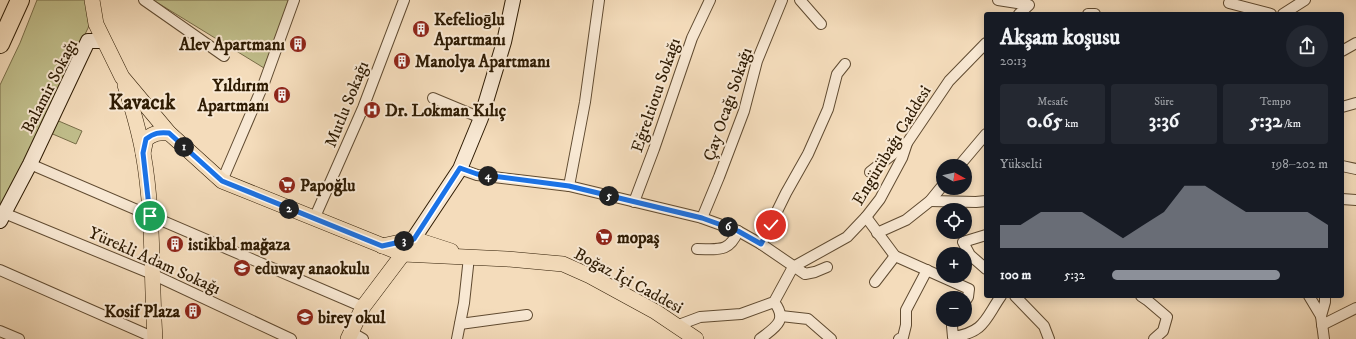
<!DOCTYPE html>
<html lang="tr">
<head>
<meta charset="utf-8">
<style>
  :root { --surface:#171b24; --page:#242831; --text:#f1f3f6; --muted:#9ea1a6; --accent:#8c9099 }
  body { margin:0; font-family:"IM FELL DW Pica",serif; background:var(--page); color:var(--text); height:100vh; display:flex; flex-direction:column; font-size:15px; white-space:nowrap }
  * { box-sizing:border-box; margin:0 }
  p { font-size:13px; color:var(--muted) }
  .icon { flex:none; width:22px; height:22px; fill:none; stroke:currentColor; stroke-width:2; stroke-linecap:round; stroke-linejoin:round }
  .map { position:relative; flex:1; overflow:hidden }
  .details { position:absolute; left:984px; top:12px; width:360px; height:286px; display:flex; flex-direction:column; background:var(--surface); border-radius:4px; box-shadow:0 2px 10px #0003 }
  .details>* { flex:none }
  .needle { width:26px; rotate:98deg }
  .buttons { position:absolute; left:936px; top:159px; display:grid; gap:8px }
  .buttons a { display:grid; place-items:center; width:36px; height:36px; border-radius:50%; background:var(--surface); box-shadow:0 2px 10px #0003; font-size:20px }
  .pin { position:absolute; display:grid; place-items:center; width:34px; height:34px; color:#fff; margin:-17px; border:2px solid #fff; border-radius:50%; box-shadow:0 1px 4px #0007 }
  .km { position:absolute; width:20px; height:20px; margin:-10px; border-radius:50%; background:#222; color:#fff; font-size:11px; line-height:20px; text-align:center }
  .round { display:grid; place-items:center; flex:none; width:42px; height:42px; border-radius:21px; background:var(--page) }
  .head { display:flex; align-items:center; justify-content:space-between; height:68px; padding:0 16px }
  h1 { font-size:22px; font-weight:700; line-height:30px }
  .stats { display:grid; grid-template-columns:repeat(3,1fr); gap:6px; height:68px; padding:4px 16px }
  .stats div { display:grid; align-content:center; border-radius:4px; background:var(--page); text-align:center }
  .stats b { font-size:20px; font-weight:700 }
  .stats small { font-size:11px; font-weight:400 }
  .stats p { font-size:11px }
  .chart { height:112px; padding:8px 16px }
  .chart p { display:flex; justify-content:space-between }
  .chart svg { width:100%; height:72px; margin-top:4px; fill:var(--accent); opacity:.7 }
  ul { padding:0 16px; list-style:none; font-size:13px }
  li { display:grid; grid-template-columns:64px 48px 1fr; align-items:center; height:30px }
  li i { height:10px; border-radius:5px; background:var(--accent) }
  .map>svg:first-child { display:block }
  .green { fill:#c1bf8c; stroke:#786d48 }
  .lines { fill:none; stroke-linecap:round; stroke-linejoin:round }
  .street-casing { stroke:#604b31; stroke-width:12 }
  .secondary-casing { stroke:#2e1b03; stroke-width:16 }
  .primary-casing { stroke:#2e1b03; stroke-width:16 }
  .highway-casing { stroke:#2e1b03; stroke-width:20 }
  .street { stroke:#f8e8d3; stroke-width:10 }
  .secondary { stroke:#f8e8d3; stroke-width:14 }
  .primary { stroke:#f4dcbb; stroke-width:15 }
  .highway { stroke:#f4dcbb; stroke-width:18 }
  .route-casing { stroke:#fff; stroke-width:8 }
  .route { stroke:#1a73e8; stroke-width:5 }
  .labels { text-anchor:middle; stroke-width:4; stroke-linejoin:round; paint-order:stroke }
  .poi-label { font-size:17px; font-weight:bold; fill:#2e1b03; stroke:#f8e8d3; text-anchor:start }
  .street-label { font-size:17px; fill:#2e1b03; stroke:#f8e8d3 }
  .district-label { font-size:21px; font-weight:bold; fill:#2e1b03; stroke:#f8e8d3 }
</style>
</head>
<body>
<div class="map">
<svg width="1356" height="339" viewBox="0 0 1356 339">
  <rect width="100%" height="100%" fill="#f4dcbb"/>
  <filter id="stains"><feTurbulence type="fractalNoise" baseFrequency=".005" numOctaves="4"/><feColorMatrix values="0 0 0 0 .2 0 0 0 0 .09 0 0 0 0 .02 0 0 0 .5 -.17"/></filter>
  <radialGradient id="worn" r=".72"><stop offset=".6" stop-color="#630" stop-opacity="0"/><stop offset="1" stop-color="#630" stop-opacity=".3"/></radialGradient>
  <g class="green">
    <path d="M 37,0 L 86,0 L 89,26 L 0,210 L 0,85 L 20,43 Z"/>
    <path d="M 153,0 L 290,0 L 264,68 Z"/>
    <path d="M 54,119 L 82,131 L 76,144 L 48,132 Z"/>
  </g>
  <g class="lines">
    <g class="street-casing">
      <g id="street">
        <path d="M 144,0 L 224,56"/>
        <path d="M 800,0 L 821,24"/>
        <path d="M 998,0 L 1029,5 L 1019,14"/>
        <path d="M 1229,3 L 1271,14"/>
        <path d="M 1088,14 L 1095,14"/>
        <path d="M 1283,14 L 1305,0"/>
        <path d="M 1342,51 L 1356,43"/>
        <path d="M 433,98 L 481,118"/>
        <path d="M 1342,107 L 1356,103"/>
        <path d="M 30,164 L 363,307"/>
        <path d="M 959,166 L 986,134"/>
        <path d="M 1342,166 L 1356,169"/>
        <path d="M 460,169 L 477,175 L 569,186 L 702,218 L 738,231 L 761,244 L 805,274 L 815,272 L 827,267"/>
        <path d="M 870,172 L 907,143"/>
        <path d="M 222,181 L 264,83 L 294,0"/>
        <path d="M 569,186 L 585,102 L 599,0"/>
        <path d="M 1342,199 L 1356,200"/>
        <path d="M 930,201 L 976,202 L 986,201"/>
        <path d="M 634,202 L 654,149 L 692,38 L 710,0"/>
        <path d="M 4,213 L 152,274 L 291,339"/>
        <path d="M 866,217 L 895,256 L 969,289 L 968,297 L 965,302"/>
        <path d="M 702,218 L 719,177 L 744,111 L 757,61 L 782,0"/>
        <path d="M 314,219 L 363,108 L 404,0"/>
        <path d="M 877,233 L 906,220 L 930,201 L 943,185"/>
        <path d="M 986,235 L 963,242 L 970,255 L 986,269"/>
        <path d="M 761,244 L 786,193 L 808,154 L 828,109 L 837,74 L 845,64"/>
        <path d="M 697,249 C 718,249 729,253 738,231"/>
        <path d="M 0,270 L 157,339"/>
        <path d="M 875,282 L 895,256"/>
        <path d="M 1015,296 L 1044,326 L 1049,339"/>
        <path d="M 1141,296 L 1147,300 L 1167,317 L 1163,331 L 1154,339"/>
        <path d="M 1309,296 L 1321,316 L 1324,339"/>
        <path d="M 781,316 L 808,319 L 831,339"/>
        <path d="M 1321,316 L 1325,302 L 1325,296"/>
        <path d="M 954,320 L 952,326 L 953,337 C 985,332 985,319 1001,296"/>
        <path d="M 460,324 L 527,315"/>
        <path d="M 1322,325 L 1356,308"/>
        <path d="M 676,326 L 700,317 L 741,314 L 774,302 L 793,267 L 847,237 L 866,217 L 880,199 L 902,158 L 907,143 L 949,81 L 986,43"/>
        <path d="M 0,331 L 19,339"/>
        <path d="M 351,332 L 363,339"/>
        <path d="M 457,339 L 464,303 L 469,257"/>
        <path d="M 760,339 C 774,328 789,321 774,302"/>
        <path d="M 899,339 L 903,337 L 906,325 L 906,310 L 927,270"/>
      </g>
    </g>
    <g class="secondary-casing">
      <g id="secondary">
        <path d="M 0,221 L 30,164 L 88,41 L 103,41"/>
        <path d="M 408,247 L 460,169 L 481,118 L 504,42 L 513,0"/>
      </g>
    </g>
    <g class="primary-casing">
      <g id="primary">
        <path d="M 92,0 L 96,24 L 122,77 L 169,133 L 222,181 L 403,254 L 507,259 L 563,264 L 590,276 L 656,312 L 696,339"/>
        <path d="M 125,85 C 132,107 139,130 143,153 C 154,213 151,278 155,339"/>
        <path d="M 143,153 L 146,139 C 154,133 159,132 169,133"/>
        <path d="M 382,246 L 414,239 L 451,251"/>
        <path d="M 348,339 L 363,307 L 403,254"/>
      </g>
    </g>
    <g class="highway-casing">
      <path id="highway" d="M 0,44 L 20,0"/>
    </g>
    <use href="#street" class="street"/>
    <use href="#secondary" class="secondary"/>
    <use href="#primary" class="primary"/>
    <use href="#highway" class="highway"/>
  </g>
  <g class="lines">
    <g class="route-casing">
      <path id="route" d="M 150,216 L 143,153 L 146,139 C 154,133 159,132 169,133 L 222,181 L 382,246 L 414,239 L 460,168 L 477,174 L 569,186 L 702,218 L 738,231 L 761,244 L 771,225"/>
    </g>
    <use href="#route" class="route"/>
  </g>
  <defs>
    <g id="building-disc" transform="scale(0.9)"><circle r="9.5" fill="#8f2418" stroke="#f8e8d3"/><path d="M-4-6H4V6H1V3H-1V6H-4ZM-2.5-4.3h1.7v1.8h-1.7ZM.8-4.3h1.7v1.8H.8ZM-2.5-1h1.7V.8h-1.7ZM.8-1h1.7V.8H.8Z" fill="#fff"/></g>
    <g id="hospital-disc" transform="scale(0.9)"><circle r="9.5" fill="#8f2418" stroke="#f8e8d3"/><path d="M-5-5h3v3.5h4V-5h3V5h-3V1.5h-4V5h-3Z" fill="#fff"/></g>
    <g id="supermarket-disc" transform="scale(0.9)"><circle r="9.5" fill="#8f2418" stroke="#f8e8d3"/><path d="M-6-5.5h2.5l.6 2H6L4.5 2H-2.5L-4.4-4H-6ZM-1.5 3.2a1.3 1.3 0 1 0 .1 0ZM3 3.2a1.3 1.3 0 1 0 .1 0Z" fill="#fff"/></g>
    <g id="school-disc" transform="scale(0.9)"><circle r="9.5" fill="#8f2418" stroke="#f8e8d3"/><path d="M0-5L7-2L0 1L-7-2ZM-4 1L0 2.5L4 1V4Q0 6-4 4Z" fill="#fff"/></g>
  </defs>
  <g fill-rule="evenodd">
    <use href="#building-disc" x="421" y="29"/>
    <use href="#building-disc" x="298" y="44"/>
    <use href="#building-disc" x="402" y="61"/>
    <use href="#building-disc" x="282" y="95"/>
    <use href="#hospital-disc" x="372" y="110"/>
    <use href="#supermarket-disc" x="287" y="185"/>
    <use href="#supermarket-disc" x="604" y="237"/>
    <use href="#building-disc" x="175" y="244"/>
    <use href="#school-disc" x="242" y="268"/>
    <use href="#building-disc" x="193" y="311"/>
    <use href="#school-disc" x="305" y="317"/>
  </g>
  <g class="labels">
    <g class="poi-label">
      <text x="434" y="25">Kefelioḡlu<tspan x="434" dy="20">Apartmanı</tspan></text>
      <text x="285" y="50" text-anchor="end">Alev Apartmanı</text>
      <text x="415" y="67">Manolya Apartmanı</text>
      <text x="269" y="91" text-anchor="end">Yıldırım<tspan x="269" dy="20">Apartmanı</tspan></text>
      <text x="385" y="116">Dr. Lokman Kılıç</text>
      <text x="300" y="191">Papoğlu</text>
      <text x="617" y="243">mopaş</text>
      <text x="188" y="250">istikbal mağaza</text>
      <text x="255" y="274">eduway anaokulu</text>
      <text x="180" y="317" text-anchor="end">Kosif Plaza</text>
      <text x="318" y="323">birey okul</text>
    </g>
    <g class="street-label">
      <text transform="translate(49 86) rotate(-63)" y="6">Balamir Sokağı</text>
      <text transform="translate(655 95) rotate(-71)" y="6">Eğreltiotu Sokağı</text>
      <text transform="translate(346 104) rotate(-68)" y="6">Mutlu Sokağı</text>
      <text transform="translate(727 104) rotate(-71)" y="6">Çay Ocağı Sokağı</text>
      <text transform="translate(891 145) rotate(-59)" y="6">Engürübağı Caddesi</text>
      <text transform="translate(155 260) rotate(24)" y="6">Yürekli Adam Sokağı</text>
      <text transform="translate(629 280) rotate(28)" y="6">Boğaz İçi Caddesi</text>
    </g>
    <g class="district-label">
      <text x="142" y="109">Kavacık</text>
    </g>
  </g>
  <rect width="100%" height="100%" filter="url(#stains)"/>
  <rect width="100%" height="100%" fill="url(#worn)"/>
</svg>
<div class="buttons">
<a><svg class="needle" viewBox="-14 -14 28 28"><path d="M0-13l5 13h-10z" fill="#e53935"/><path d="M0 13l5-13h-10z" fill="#9ea1a6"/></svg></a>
<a><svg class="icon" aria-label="locate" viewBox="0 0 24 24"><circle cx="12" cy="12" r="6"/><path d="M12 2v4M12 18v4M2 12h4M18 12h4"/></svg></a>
<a>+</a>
<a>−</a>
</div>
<div class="pin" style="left:150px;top:216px;background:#1e9e55"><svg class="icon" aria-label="arrive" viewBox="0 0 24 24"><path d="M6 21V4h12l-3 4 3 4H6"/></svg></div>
<div class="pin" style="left:771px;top:225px;background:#d93025"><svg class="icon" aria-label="check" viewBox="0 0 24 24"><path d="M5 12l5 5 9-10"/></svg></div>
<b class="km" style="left:184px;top:147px">1</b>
<b class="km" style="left:289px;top:209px">2</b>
<b class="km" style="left:404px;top:241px">3</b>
<b class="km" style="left:488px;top:176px">4</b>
<b class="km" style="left:609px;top:196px">5</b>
<b class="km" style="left:728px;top:227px">6</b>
<section class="details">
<div class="head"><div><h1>Akşam koşusu</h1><p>20:13</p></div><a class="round"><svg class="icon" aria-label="share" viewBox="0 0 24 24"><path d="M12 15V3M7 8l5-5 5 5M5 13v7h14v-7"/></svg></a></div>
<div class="stats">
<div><p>Mesafe</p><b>0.65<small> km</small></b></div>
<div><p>Süre</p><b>3:36</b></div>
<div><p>Tempo</p><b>5:32<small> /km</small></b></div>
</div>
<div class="chart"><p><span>Yükselti</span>198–202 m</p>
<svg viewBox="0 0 160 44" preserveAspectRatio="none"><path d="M0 44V30L10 30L20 22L30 22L40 22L50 30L60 38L70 30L80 22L90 6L100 6L110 14L120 22L130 22L140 22L150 22L160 30V44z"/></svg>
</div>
<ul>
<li><b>100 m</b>5:32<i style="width:78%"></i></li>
</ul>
</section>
</div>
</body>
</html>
